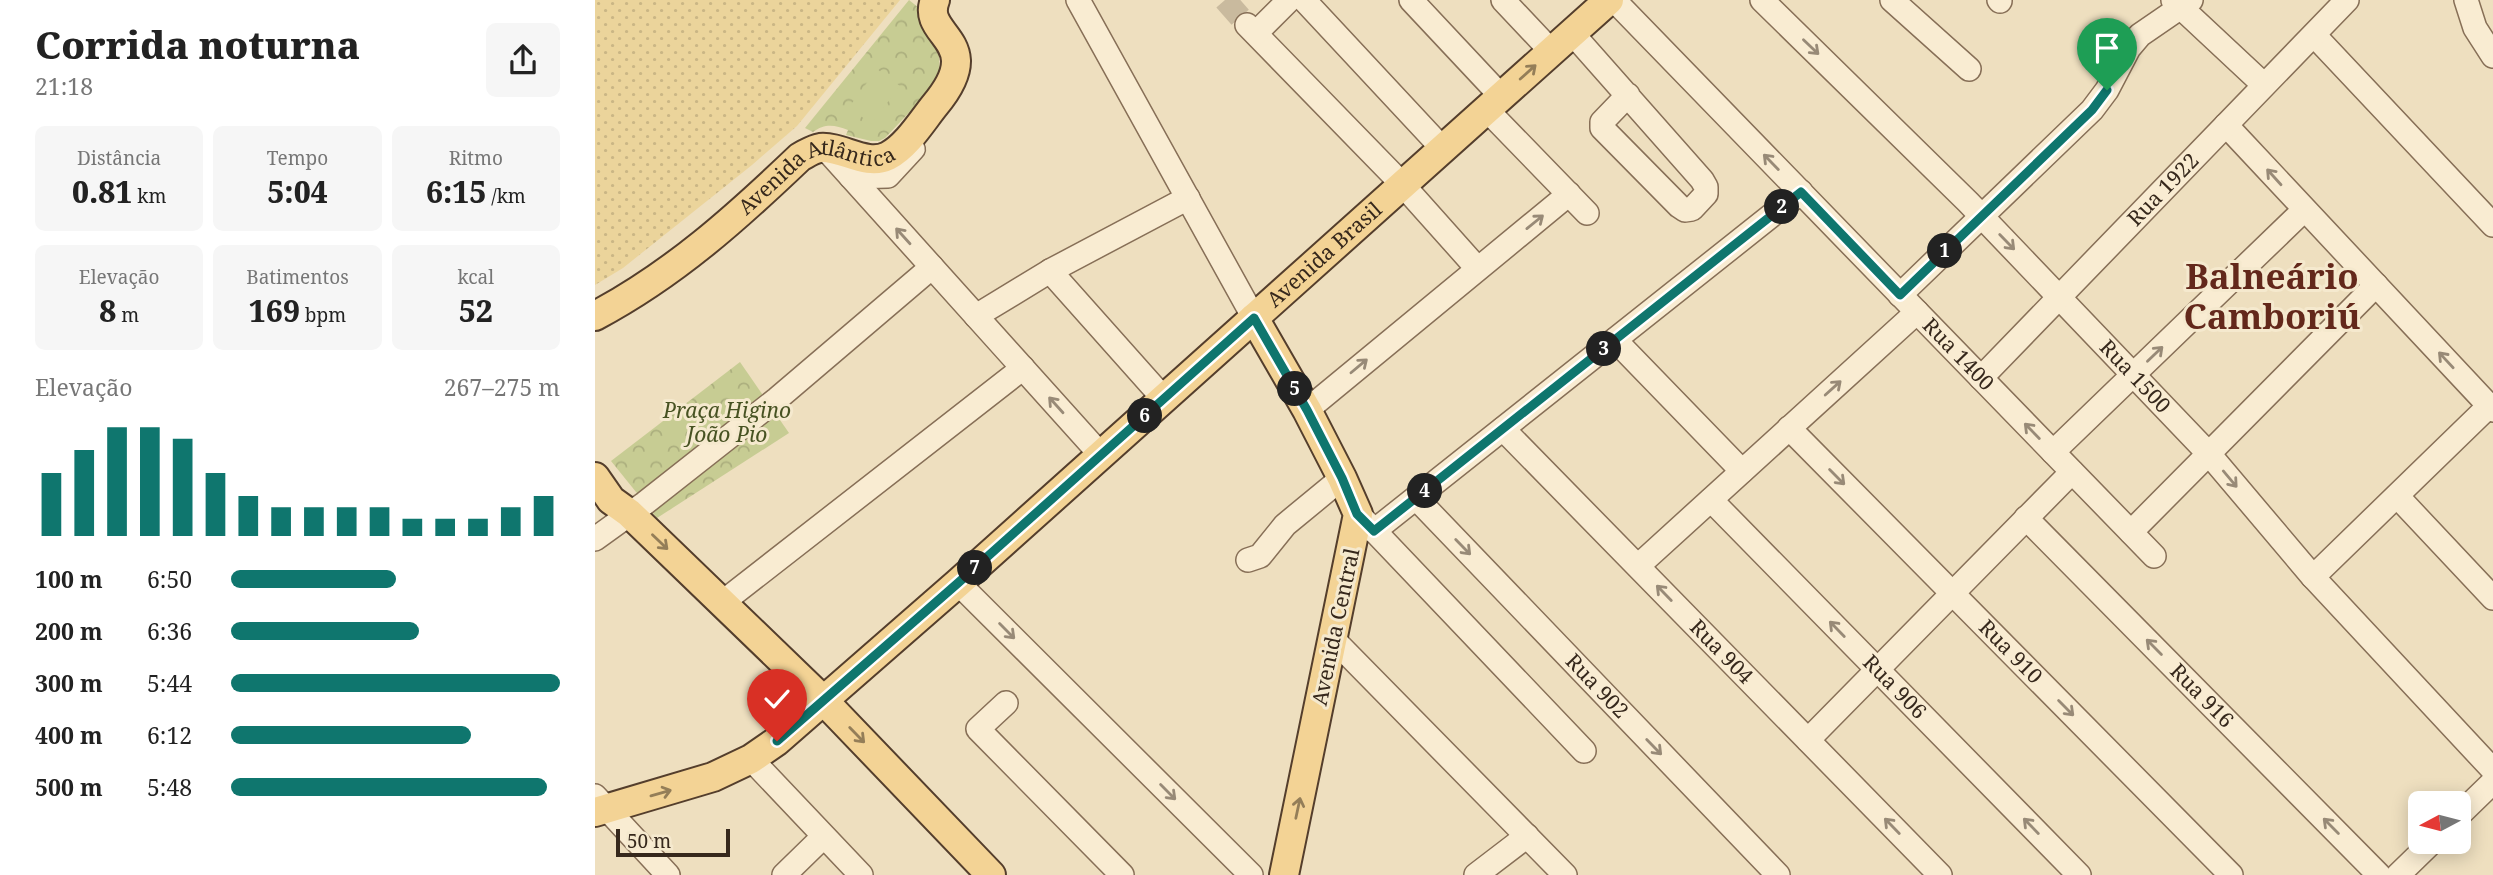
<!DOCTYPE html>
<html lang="pt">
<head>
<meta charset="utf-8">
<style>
  :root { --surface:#fff; --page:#f6f6f6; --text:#222; --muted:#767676; --accent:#0f766e }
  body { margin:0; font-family:"Noto Serif",serif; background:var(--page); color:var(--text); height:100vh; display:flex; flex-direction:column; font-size:26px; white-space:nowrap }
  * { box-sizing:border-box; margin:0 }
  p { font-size:23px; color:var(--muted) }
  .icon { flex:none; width:38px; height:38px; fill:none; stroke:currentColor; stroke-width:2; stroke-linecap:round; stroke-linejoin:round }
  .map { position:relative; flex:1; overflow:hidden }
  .details { display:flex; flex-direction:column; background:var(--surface); width:595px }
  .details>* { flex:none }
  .needle { width:46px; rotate:263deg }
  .tools { position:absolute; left:1813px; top:791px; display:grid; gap:14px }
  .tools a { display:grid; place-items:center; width:63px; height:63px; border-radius:10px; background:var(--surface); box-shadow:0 4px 18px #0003; font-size:35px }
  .scale { position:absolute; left:21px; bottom:18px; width:114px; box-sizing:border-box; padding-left:7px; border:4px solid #36281c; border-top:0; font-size:19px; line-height:24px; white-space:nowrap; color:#36281c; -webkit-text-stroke:5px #f5e9ce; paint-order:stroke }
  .pin { position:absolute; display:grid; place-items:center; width:60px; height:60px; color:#fff; margin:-72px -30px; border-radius:50% 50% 50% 0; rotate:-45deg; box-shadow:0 0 7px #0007 }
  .pin .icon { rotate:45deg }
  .km { position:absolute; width:35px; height:35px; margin:-18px; border-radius:50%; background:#222; color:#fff; font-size:19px; line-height:35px; text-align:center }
  .round { display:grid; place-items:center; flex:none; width:74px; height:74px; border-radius:10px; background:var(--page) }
  .summary { display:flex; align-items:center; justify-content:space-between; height:119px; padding:0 35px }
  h1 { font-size:38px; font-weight:800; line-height:52px }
  .metrics { display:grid; grid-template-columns:repeat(3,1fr); gap:10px; height:119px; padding:7px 35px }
  .metrics div { display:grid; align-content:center; border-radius:10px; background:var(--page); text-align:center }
  .metrics b { font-size:30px; font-weight:800 }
  .metrics small { font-size:19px; font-weight:400 }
  .metrics p { font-size:19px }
  .chart { height:196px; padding:14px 35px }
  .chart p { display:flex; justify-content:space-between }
  .chart svg { width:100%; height:126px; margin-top:7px; stroke:var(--accent); stroke-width:6 }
  ul { padding:0 35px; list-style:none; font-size:23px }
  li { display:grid; grid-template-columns:112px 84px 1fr; align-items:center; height:52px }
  li i { height:18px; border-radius:9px; background:var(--accent) }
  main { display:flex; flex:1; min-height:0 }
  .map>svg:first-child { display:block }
  .sand { fill:url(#sand-dots) }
  .park { fill:url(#park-crowns) }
  .pitch { fill:#c7cc93 }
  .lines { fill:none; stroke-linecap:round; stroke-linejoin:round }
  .minor-tunnel { stroke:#c9ba9e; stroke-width:23; stroke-dasharray:23 11; stroke-linecap:butt }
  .minor-casing { stroke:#876f57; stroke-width:26 }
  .major-casing { stroke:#543e2c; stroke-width:32 }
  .minor { stroke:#f9ecd2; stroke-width:23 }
  .major { stroke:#f3d395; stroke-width:28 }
  .oneway { stroke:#988a77 }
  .oneway2 { stroke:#947e58 }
  .route-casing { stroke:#fff; stroke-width:14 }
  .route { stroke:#0f766e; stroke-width:9 }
  .labels { text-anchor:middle; stroke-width:6; stroke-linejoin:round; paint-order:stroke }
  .street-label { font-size:21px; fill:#36281c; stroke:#f5e9ce }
  .park-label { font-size:21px; font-style:italic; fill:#475222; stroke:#f5e9ce }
  .town-label { font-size:35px; font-weight:bold; fill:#63281b; stroke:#f5e9ce }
</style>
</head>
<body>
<main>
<section class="details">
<div class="summary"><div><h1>Corrida noturna</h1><p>21:18</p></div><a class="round"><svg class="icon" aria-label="share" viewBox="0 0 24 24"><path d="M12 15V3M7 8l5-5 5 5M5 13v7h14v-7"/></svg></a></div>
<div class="metrics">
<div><p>Distância</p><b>0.81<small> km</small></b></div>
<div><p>Tempo</p><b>5:04</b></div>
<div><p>Ritmo</p><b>6:15<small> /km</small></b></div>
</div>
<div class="metrics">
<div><p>Elevação</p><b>8<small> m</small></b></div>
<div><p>Batimentos</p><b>169<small> bpm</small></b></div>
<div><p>kcal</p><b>52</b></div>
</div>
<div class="chart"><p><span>Elevação</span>267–275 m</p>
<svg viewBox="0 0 160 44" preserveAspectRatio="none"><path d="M5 44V22M15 44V14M25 44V6M35 44V6M45 44V10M55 44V22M65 44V30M75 44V34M85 44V34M95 44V34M105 44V34M115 44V38M125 44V38M135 44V38M145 44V34M155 44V30"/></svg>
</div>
<ul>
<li><b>100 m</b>6:50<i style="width:50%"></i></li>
<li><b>200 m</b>6:36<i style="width:57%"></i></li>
<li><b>300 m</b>5:44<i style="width:100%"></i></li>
<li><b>400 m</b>6:12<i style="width:73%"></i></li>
<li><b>500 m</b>5:48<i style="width:96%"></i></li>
</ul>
</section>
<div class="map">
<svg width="1898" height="875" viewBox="0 0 1898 875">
  <defs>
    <pattern id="sand-dots" width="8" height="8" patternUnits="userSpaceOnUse" patternTransform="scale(1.75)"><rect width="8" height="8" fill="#ebd49b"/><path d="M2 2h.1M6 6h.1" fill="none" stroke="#cab685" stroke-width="1.8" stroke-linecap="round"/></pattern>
    <pattern id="park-crowns" width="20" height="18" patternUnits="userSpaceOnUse" patternTransform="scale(1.75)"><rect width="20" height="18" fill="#c7cc93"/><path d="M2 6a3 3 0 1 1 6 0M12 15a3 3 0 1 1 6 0" fill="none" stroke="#acaf7e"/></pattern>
  </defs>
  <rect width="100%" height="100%" fill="#eedfbf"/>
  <path class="sand" d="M 0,0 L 305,0 L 202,126 L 157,165 L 28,268 L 0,285 Z"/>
  <g class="park">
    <path d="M 314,0 L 324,8 L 331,30 L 344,56 L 345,75 L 342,83 L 290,138 L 284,141 L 276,141 L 251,135 L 253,130 C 240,125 230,123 218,132 L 210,128 Z"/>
    <path d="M 145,362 L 194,433 L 62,518 L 16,461 Z"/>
  </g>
  <path class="pitch" d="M 282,69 L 305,86 L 276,124 L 254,107 Z"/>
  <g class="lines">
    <path class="minor-tunnel" d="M 630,0 L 652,25"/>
    <g class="minor-casing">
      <g id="minor">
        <path d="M 483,0 L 659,318"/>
        <path d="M 709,0 L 847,148"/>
        <path d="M 816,0 L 906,96"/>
        <path d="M 908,0 L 956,51"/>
        <path id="s1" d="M 1019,0 L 1559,556"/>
        <path id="s2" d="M 1167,0 L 1373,202 L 1614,454 L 1718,577 L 1898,770"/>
        <path d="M 1297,0 L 1374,69"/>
        <path d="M 1404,0 L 1405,1"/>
        <path d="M 1578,0 L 1669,85"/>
        <path d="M 1871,0 L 1880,28 L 1898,56"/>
        <path d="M 652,25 L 807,184 L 882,268"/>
        <path d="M 661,33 L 694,0"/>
        <path d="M 977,33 L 1107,180 L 1111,187 L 1111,194 L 1097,209 L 1090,210 L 1084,206 L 1007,128 L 1007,122 L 1033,95"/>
        <path d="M 1719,35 L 1898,225"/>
        <path d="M 891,109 L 992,213"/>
        <path d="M 1631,125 L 1898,410"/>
        <path d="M 230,148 L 506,455"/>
        <path d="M 256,177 L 293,176 L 318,149 L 317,147"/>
        <path d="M 455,271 L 569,399"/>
        <path d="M 1305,295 L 1497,110 L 1512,90 L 1534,48 L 1545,35 L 1596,0"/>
        <path d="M 381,316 L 455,271 L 593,198"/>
        <path d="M 1020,340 L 1147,471"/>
        <path id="s3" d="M 1386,378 L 1752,0"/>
        <path d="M 712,410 L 974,194"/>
        <path id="s4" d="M 1194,428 L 1636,875"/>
        <path id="s5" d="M 908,429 L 1345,875"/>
        <path d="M 1458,452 L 1709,210"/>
        <path d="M 1802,496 L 1898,598"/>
        <path id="s6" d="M 821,498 L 1183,875"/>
        <path id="s7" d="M 1116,500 L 1484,875"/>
        <path id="s8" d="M 1431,518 L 1784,875"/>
        <path d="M 769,520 L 989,751"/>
        <path d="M 779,531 L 1206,192"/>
        <path d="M 1536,532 L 1781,285"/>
        <path d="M 0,539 L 50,503 L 182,399 L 337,267"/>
        <path d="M 653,560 L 665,556 L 690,525 L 747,478"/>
        <path d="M 1043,566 L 1322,312"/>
        <path d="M 1718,577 L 1894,406"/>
        <path d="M 363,583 L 656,875"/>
        <path d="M 128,602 L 428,368"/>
        <path d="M 738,639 L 970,875"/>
        <path d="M 411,703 L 383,729 L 527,875"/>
        <path d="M 1213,740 L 1477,472"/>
        <path d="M 156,759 L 266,875"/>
        <path d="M 0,796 L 73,875"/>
        <path d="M 1864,815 L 1898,782"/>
        <path d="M 189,875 L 228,837"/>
        <path d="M 881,875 L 932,836"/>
        <path d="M 1803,875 L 1837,842"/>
      </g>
    </g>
    <g class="major-casing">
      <g id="major">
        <path id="s9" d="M 0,316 C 79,274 141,218 205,157 C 211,154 218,149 225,148 C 247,146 271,167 293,156 C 312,146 327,121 340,105 C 394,40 325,37 340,0"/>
        <path d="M 659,318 L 712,410 L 747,478 L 763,514 L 689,875"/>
        <path d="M 0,477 L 16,500 L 34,513 L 229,701 L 396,875"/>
        <path id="s10" d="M 0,812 L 118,777 L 156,759 L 182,741 L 363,583 L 1014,0"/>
      </g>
    </g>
    <use href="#minor" class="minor"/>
    <use href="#major" class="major"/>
  </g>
  <defs><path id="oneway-shaft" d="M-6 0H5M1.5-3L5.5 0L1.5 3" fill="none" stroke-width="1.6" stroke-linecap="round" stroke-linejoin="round" transform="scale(1.75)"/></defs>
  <g class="oneway">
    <use href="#oneway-shaft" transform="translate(1216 47) rotate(44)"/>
    <use href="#oneway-shaft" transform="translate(1176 162) rotate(-134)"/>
    <use href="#oneway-shaft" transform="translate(1679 177) rotate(-132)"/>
    <use href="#oneway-shaft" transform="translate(940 222) rotate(-39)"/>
    <use href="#oneway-shaft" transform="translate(308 236) rotate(-132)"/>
    <use href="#oneway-shaft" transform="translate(1412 242) rotate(46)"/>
    <use href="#oneway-shaft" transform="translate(1560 354) rotate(-44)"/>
    <use href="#oneway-shaft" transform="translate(1851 360) rotate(-133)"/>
    <use href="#oneway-shaft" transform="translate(764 366) rotate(-40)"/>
    <use href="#oneway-shaft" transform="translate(1238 388) rotate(-42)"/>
    <use href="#oneway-shaft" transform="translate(461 405) rotate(-132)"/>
    <use href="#oneway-shaft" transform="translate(1437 431) rotate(-134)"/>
    <use href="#oneway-shaft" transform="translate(1242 477) rotate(45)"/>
    <use href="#oneway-shaft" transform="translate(1635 479) rotate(50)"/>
    <use href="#oneway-shaft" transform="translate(868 547) rotate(46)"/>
    <use href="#oneway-shaft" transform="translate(1069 593) rotate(-134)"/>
    <use href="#oneway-shaft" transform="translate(1242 629) rotate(-134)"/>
    <use href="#oneway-shaft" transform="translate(412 631) rotate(45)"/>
    <use href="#oneway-shaft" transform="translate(1559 647) rotate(-135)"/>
    <use href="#oneway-shaft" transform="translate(1471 708) rotate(45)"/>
    <use href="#oneway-shaft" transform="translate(1059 747) rotate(46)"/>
    <use href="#oneway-shaft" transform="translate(573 792) rotate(45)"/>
    <use href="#oneway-shaft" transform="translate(1297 826) rotate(-134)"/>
    <use href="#oneway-shaft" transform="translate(1436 826) rotate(-134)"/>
    <use href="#oneway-shaft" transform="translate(1736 826) rotate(-135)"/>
  </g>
  <g class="oneway2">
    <use href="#oneway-shaft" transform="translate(933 72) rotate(-42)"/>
    <use href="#oneway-shaft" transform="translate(65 542) rotate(44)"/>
    <use href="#oneway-shaft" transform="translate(262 735) rotate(46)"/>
    <use href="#oneway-shaft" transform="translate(66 793) rotate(-16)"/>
    <use href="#oneway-shaft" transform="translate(703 808) rotate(-78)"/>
  </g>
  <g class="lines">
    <g class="route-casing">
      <path id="route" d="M 182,741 L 363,583 L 659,318 L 712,410 L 747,478 L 762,514 L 779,531 L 1206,192 L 1305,295 L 1497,110 L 1512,90"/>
    </g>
    <use href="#route" class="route"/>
  </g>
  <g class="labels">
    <g class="street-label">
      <text dy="7" stroke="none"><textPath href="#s9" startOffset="270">Avenida Atlântica</textPath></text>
      <text dy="7" stroke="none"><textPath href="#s3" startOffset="262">Rua 1922</textPath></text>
      <text dy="7" stroke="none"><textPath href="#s10" startOffset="929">Avenida Brasil</textPath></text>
      <text dy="7" stroke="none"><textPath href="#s1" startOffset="494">Rua 1400</textPath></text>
      <text dy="7" stroke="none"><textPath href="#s2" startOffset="530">Rua 1500</textPath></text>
      <text transform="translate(741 627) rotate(-78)" y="7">Avenida Central</text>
      <text dy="7" stroke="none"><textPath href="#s5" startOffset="312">Rua 904</textPath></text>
      <text dy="7" stroke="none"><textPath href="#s4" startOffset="315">Rua 910</textPath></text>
      <text dy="7" stroke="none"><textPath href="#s6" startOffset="261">Rua 902</textPath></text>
      <text dy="7" stroke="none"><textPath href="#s7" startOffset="262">Rua 906</textPath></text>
      <text dy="7" stroke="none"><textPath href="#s8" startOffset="250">Rua 916</textPath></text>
    </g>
    <g class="park-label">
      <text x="132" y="418">Praça Higino<tspan x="132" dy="24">João Pio</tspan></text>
    </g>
    <g class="town-label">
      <text x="1677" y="289">Balneário<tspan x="1677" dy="40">Camboriú</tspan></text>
    </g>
  </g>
</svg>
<div class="tools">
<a><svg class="needle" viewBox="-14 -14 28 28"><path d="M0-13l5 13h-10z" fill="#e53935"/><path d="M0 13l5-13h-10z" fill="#767676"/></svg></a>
</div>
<div class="scale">50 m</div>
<div class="pin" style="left:1512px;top:90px;background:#1e9e55"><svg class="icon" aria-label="arrive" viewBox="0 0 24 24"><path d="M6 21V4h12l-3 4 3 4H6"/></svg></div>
<div class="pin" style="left:182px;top:741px;background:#d93025"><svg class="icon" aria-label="check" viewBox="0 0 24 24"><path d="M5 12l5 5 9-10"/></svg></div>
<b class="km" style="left:1350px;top:251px">1</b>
<b class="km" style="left:1187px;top:207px">2</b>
<b class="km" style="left:1009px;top:349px">3</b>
<b class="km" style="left:830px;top:491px">4</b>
<b class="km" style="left:700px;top:389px">5</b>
<b class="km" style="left:550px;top:416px">6</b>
<b class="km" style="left:380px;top:568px">7</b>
</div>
</main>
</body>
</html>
